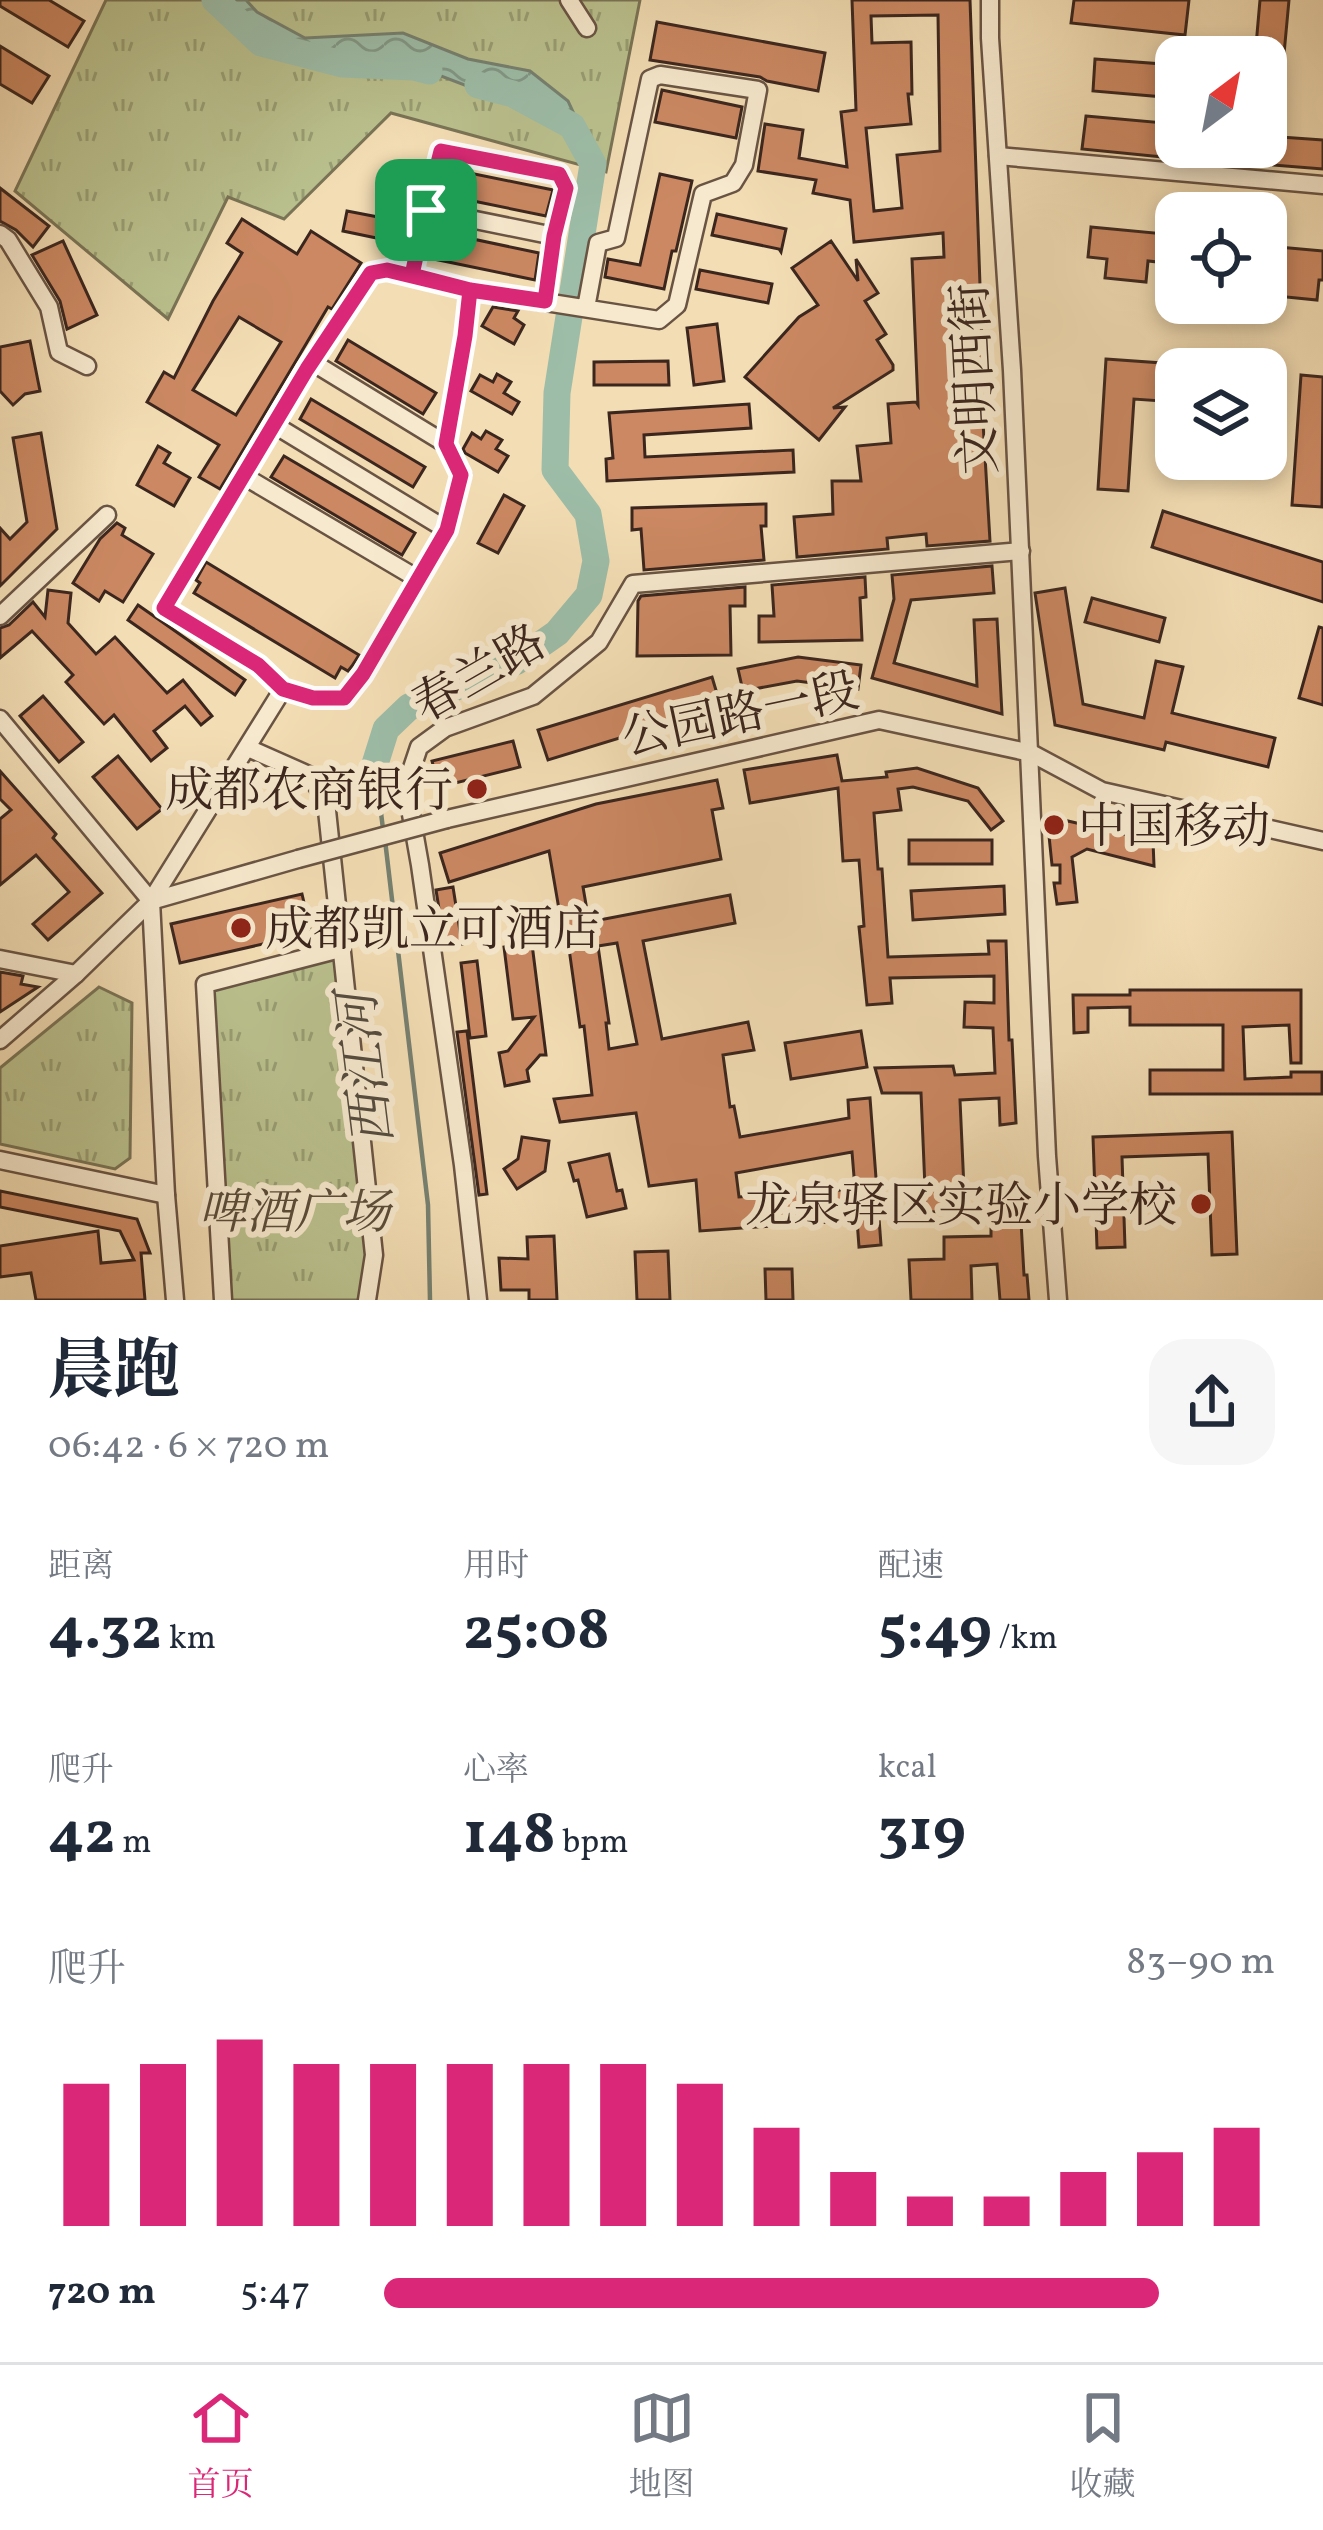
<!DOCTYPE html>
<html lang="zh">
<head>
<meta charset="utf-8">
<style>
  :root { --surface:#fff; --page:#f6f6f7; --text:#1f2937; --muted:#747a83; --line:#e0e1e3; --accent:#db2777 }
  body { margin:0; font-family:Vollkorn,"Noto Serif SC",serif; background:var(--page); color:var(--text); height:100vh; display:flex; flex-direction:column; font-size:45px; white-space:nowrap }
  * { box-sizing:border-box; margin:0 }
  p { font-size:39px; color:var(--muted) }
  .icon { flex:none; width:66px; height:66px; fill:none; stroke:currentColor; stroke-width:2; stroke-linecap:round; stroke-linejoin:round }
  .map { position:relative; height:1300px; overflow:hidden }
  .sheet { display:flex; flex-direction:column; background:var(--surface); flex:1 }
  .sheet>* { flex:none }
  .needle { width:78px; rotate:32deg }
  .buttons { position:absolute; left:1155px; top:36px; display:grid; gap:24px }
  .buttons a { display:grid; place-items:center; width:132px; height:132px; border-radius:24px; background:var(--surface); box-shadow:0 6px 18px #0003; font-size:60px }
  .pin { position:absolute; display:grid; place-items:center; width:102px; height:102px; color:#fff; margin:-51px; border-radius:24px; box-shadow:0 6px 18px #0006 }
  .round { display:grid; place-items:center; flex:none; width:126px; height:126px; border-radius:36px; background:var(--page) }
  .overview { display:flex; align-items:center; justify-content:space-between; height:204px; padding:0 48px }
  h1 { font-size:66px; font-weight:700; line-height:90px }
  .figures { display:grid; grid-template-columns:repeat(3,1fr); gap:18px; height:204px; padding:12px 48px }
  .figures div { display:grid; align-content:center }
  .figures b { font-size:60px; font-weight:700 }
  .figures small { font-size:33px; font-weight:400 }
  .figures p { font-size:33px }
  .chart { height:336px; padding:24px 48px }
  .chart p { display:flex; justify-content:space-between }
  .chart svg { width:100%; height:216px; margin-top:12px; stroke:var(--accent); stroke-width:6 }
  ul { padding:0 48px; list-style:none; font-size:39px }
  li { display:grid; grid-template-columns:192px 144px 1fr; align-items:center; height:90px }
  li i { height:30px; border-radius:15px; background:var(--accent) }
  .tab-bar { display:flex; justify-content:space-around; align-items:center; height:168px; border-top:3px solid var(--line); background:var(--surface); font-size:33px; color:var(--muted) }
  .tab-bar a { display:grid; justify-items:center; gap:6px }
  .tab-bar .current { color:var(--accent) }
  .map>svg:first-child { display:block }
  .park { fill:url(#park-tufts); stroke:#7a7456; stroke-width:3 }
  .water { fill:url(#water-waves); stroke:#768171; stroke-width:3 }
  .lines { fill:none; stroke-linecap:round; stroke-linejoin:round }
  .stream { stroke:#768171; stroke-width:4.5 }
  .river { stroke:#9dbda8; stroke-width:27 }
  .building { fill:#cb8862; stroke:#3b261e; stroke-width:3; fill-rule:evenodd }
  .minor-casing { stroke:#695444; stroke-width:21 }
  .minor { stroke:#f7e9ce; stroke-width:16 }
  .minor-bridge-casing { stroke:#695444; stroke-width:21; stroke-linecap:butt }
  .minor-bridge { stroke:#f7e9ce; stroke-width:16 }
  .route-casing { stroke:#fff; stroke-width:24 }
  .route { stroke:#db2777; stroke-width:15 }
  .poi-dot { fill:#8f2418; stroke:#f7e9ce; stroke-width:4.5 }
  .labels { text-anchor:middle; stroke-width:12; stroke-linejoin:round; paint-order:stroke }
  .street-label { font-size:48px; fill:#3b261e; stroke:#f7e9ce }
  .poi-label { font-size:48px; fill:#3b261e; stroke:#f7e9ce; text-anchor:end }
  .park-label { font-size:48px; font-style:italic; fill:#5b4d3a; stroke:#f7e9ce }
  .water-label { font-size:51px; font-style:italic; fill:#544c40; stroke:#f7e9ce }
</style>
</head>
<body>
<div class="map">
<svg width="1323" height="1300" viewBox="0 0 1323 1300">
  <defs>
    <pattern id="park-tufts" width="24" height="20" patternUnits="userSpaceOnUse" patternTransform="scale(3)"><rect width="24" height="20" fill="#bac18e"/><path d="M3 7l-1-3M5 7V3M7 7l1-3M15 17l-1-3M17 17v-4M19 17l1-3" fill="none" stroke="#989d73"/></pattern>
    <pattern id="water-waves" width="16" height="10" patternUnits="userSpaceOnUse" patternTransform="scale(3)"><rect width="16" height="10" fill="#9dbda8"/><path d="M0 5q4-4 8 0t8 0" fill="none" stroke="#819988"/></pattern>
  </defs>
  <rect width="100%" height="100%" fill="#f3ddb4"/>
  <filter id="stains"><feTurbulence type="fractalNoise" baseFrequency=".00167" numOctaves="4"/><feColorMatrix values="0 0 0 0 .2 0 0 0 0 .09 0 0 0 0 .02 0 0 0 .5 -.17"/></filter>
  <radialGradient id="worn" r=".72"><stop offset=".6" stop-color="#630" stop-opacity="0"/><stop offset="1" stop-color="#630" stop-opacity=".3"/></radialGradient>
  <g class="park">
    <path d="M 106,0 L 640,0 L 606,172 L 391,113 L 284,219 L 228,197 L 168,319 L 15,191 Z"/>
    <path d="M 340,949 L 374,1255 L 367,1300 L 223,1300 L 205,984 Z"/>
    <path d="M 99,987 L 132,1003 L 130,1158 L 115,1169 L 0,1144 L 0,1068 Z"/>
  </g>
  <path class="water" d="M 206,0 L 246,0 L 257,12 L 305,38 L 403,33 L 468,59 L 530,71 L 568,101 L 582,131 L 524,92 L 488,94 L 428,71 L 253,46 Z"/>
  <g class="lines">
    <g class="stream">
      <path d="M 375,764 L 383,829"/>
      <path d="M 385,840 L 428,1205 L 430,1300"/>
    </g>
    <g class="river">
      <path d="M 215,0 L 261,43 L 342,64 L 414,67 L 429,71"/>
      <path d="M 375,764 L 386,729 L 409,707 L 517,661 L 557,633 L 589,595 L 596,561 L 588,514 L 555,470 L 557,393 L 593,164 L 572,126 L 513,94 L 478,85"/>
    </g>
  </g>
  <g class="building">
    <path d="M 0,0 L 49,0 L 84,21 L 68,47 L 0,6 Z"/>
    <path d="M 852,0 L 970,0 L 983,371 L 980,371 L 990,541 L 927,546 L 926,534 L 887,538 L 888,549 L 797,557 L 794,517 L 833,514 L 832,481 L 861,481 L 857,446 L 891,443 L 888,404 L 916,402 L 918,405 L 912,259 L 944,257 L 943,233 L 854,242 L 850,200 L 813,193 L 816,180 L 758,171 L 765,124 L 803,130 L 799,158 L 847,167 L 841,112 L 856,110 ZM 938,15 L 940,151 L 897,155 L 902,208 L 874,211 L 866,128 L 911,124 L 908,94 L 912,94 L 911,42 L 872,43 L 871,16 Z"/>
    <path d="M 1074,0 L 1189,0 L 1185,35 L 1071,23 Z"/>
    <path d="M 1260,0 L 1289,0 L 1283,65 L 1266,64 L 1266,57 L 1255,57 Z"/>
    <path d="M 657,22 L 825,53 L 818,91 L 767,81 L 760,77 L 650,60 Z"/>
    <path d="M 0,46 L 49,76 L 32,103 L 0,84 Z"/>
    <path d="M 1095,59 L 1176,65 L 1176,98 L 1093,91 Z"/>
    <path d="M 662,90 L 742,107 L 736,138 L 655,122 Z"/>
    <path d="M 1086,116 L 1176,124 L 1176,147 L 1234,147 L 1233,164 L 1082,149 Z"/>
    <path d="M 1266,136 L 1323,140 L 1323,169 L 1260,164 L 1262,147 L 1266,147 Z"/>
    <path d="M 450,169 L 553,190 L 546,216 L 444,195 Z"/>
    <path d="M 660,174 L 692,181 L 676,251 L 672,251 L 664,289 L 605,277 L 608,259 L 640,265 Z"/>
    <path d="M 0,188 L 49,226 L 33,247 L 16,230 L 0,221 Z"/>
    <path d="M 347,211 L 409,223 L 405,244 L 343,231 Z"/>
    <path d="M 717,214 L 786,229 L 781,252 L 779,249 L 712,235 Z"/>
    <path d="M 242,219 L 297,254 L 311,231 L 361,263 L 332,309 L 328,307 L 220,489 L 199,477 L 219,445 L 147,402 L 164,372 L 174,378 L 213,301 L 242,253 L 227,243 ZM 239,317 L 281,342 L 236,415 L 193,390 Z"/>
    <path d="M 1091,227 L 1176,235 L 1176,264 L 1148,261 L 1146,282 L 1105,278 L 1107,259 L 1088,257 Z"/>
    <path d="M 435,231 L 539,253 L 535,280 L 429,258 Z"/>
    <path d="M 63,241 L 97,315 L 67,329 L 60,301 L 32,255 Z"/>
    <path d="M 831,241 L 858,281 L 856,259 L 878,293 L 865,301 L 886,334 L 877,340 L 893,365 L 893,370 L 833,408 L 845,407 L 819,440 L 745,377 L 799,317 L 818,305 L 792,268 Z"/>
    <path d="M 1266,246 L 1323,251 L 1323,280 L 1319,280 L 1317,300 L 1276,296 L 1278,277 L 1266,276 Z"/>
    <path d="M 700,270 L 772,284 L 768,303 L 696,289 Z"/>
    <path d="M 493,307 L 518,311 L 514,318 L 524,325 L 514,344 L 482,326 Z"/>
    <path d="M 717,324 L 724,381 L 694,385 L 687,328 Z"/>
    <path d="M 348,340 L 436,393 L 423,414 L 336,361 Z"/>
    <path d="M 30,341 L 40,391 L 25,394 L 13,405 L 0,391 L 0,347 Z"/>
    <path d="M 1106,359 L 1176,364 L 1176,402 L 1134,399 L 1128,491 L 1098,489 Z"/>
    <path d="M 668,361 L 669,385 L 594,385 L 594,362 Z"/>
    <path d="M 497,374 L 511,382 L 504,393 L 519,402 L 512,414 L 471,391 L 480,375 L 493,382 Z"/>
    <path d="M 1301,375 L 1323,377 L 1322,507 L 1292,505 Z"/>
    <path d="M 311,399 L 425,467 L 413,487 L 300,419 Z"/>
    <path d="M 749,404 L 751,428 L 644,435 L 645,457 L 793,450 L 794,472 L 607,481 L 606,459 L 613,458 L 609,413 Z"/>
    <path d="M 486,431 L 502,440 L 496,449 L 508,456 L 498,472 L 465,453 L 463,449 L 472,433 L 481,439 Z"/>
    <path d="M 41,433 L 57,529 L 0,586 L 0,528 L 10,539 L 27,522 L 13,438 Z"/>
    <path d="M 158,446 L 170,453 L 164,463 L 190,478 L 174,506 L 137,485 Z"/>
    <path d="M 284,456 L 415,533 L 402,555 L 271,477 Z"/>
    <path d="M 504,495 L 524,506 L 498,553 L 478,543 Z"/>
    <path d="M 766,504 L 766,526 L 761,526 L 764,560 L 644,570 L 641,529 L 632,530 L 632,508 Z"/>
    <path d="M 1163,511 L 1323,562 L 1323,602 L 1152,547 Z"/>
    <path d="M 117,523 L 125,528 L 122,535 L 153,554 L 123,602 L 105,591 L 99,601 L 73,583 L 100,539 Z"/>
    <path d="M 206,562 L 359,655 L 352,666 L 348,671 L 341,667 L 335,678 L 194,593 L 200,583 L 196,580 Z"/>
    <path d="M 992,566 L 994,593 L 911,600 L 894,663 L 977,686 L 974,620 L 997,619 L 1002,714 L 872,678 L 894,599 L 892,575 Z"/>
    <path d="M 865,577 L 866,597 L 860,598 L 862,640 L 759,642 L 759,616 L 774,616 L 772,585 Z"/>
    <path d="M 745,587 L 745,606 L 730,606 L 731,655 L 637,656 L 638,601 L 641,596 Z"/>
    <path d="M 1065,588 L 1083,704 L 1144,718 L 1156,661 L 1183,667 L 1172,713 L 1275,738 L 1268,767 L 1166,742 L 1164,750 L 1055,725 L 1035,593 Z"/>
    <path d="M 48,590 L 71,593 L 68,623 L 96,654 L 115,637 L 167,693 L 183,680 L 212,716 L 201,725 L 185,706 L 154,731 L 167,748 L 151,761 L 114,715 L 104,724 L 66,682 L 73,675 L 32,631 L 0,658 L 0,628 L 9,625 L 33,602 L 45,617 Z"/>
    <path d="M 1092,598 L 1165,618 L 1159,642 L 1085,622 Z"/>
    <path d="M 138,605 L 245,680 L 235,695 L 128,620 Z"/>
    <path d="M 1319,627 L 1323,628 L 1323,705 L 1299,698 Z"/>
    <path d="M 798,657 L 861,665 L 858,689 L 797,681 L 743,691 L 738,669 Z"/>
    <path d="M 712,677 L 721,707 L 548,760 L 538,730 Z"/>
    <path d="M 43,696 L 83,742 L 59,762 L 20,716 Z"/>
    <path d="M 513,741 L 520,767 L 439,787 L 432,761 Z"/>
    <path d="M 837,755 L 842,781 L 887,777 L 886,772 L 917,768 L 978,788 L 1003,821 L 991,830 L 968,801 L 913,787 L 898,789 L 901,810 L 874,813 L 878,869 L 882,869 L 888,957 L 989,954 L 988,941 L 1006,941 L 1009,1040 L 1012,1040 L 1016,1123 L 1000,1125 L 999,1098 L 960,1100 L 965,1211 L 926,1212 L 921,1093 L 882,1093 L 875,1068 L 953,1066 L 955,1075 L 995,1073 L 993,1028 L 964,1027 L 965,1002 L 994,1003 L 994,976 L 890,978 L 892,1003 L 867,1005 L 859,927 L 864,926 L 859,860 L 843,861 L 838,788 L 750,803 L 744,770 Z"/>
    <path d="M 118,756 L 162,809 L 137,829 L 93,777 Z"/>
    <path d="M 0,771 L 56,834 L 53,838 L 102,893 L 48,940 L 33,924 L 69,892 L 36,855 L 0,885 L 0,819 L 11,810 L 0,799 Z"/>
    <path d="M 717,780 L 723,808 L 712,810 L 721,859 L 583,887 L 589,922 L 730,895 L 735,923 L 643,941 L 662,1039 L 748,1022 L 754,1050 L 723,1055 L 730,1107 L 734,1106 L 740,1137 L 849,1118 L 848,1100 L 870,1098 L 881,1245 L 859,1247 L 857,1220 L 700,1231 L 696,1180 L 649,1186 L 636,1113 L 560,1122 L 554,1099 L 592,1095 L 584,1026 L 580,1027 L 565,920 L 561,921 L 549,851 L 449,882 L 440,853 L 596,804 ZM 617,943 L 637,1044 L 609,1049 L 606,1023 L 609,1023 L 598,946 ZM 852,1152 L 855,1189 L 739,1197 L 736,1173 Z"/>
    <path d="M 1068,821 L 1153,841 L 1154,866 L 1087,849 L 1072,857 L 1077,902 L 1057,904 L 1054,883 L 1060,883 L 1060,865 L 1052,865 L 1049,836 Z"/>
    <rect x="909" y="840" width="83" height="24"/>
    <path d="M 1004,886 L 1005,914 L 913,920 L 911,891 Z"/>
    <path d="M 453,887 L 462,944 L 445,946 L 436,890 Z"/>
    <path d="M 302,894 L 311,933 L 180,963 L 171,924 Z"/>
    <path d="M 532,944 L 546,1055 L 540,1055 L 527,1070 L 529,1081 L 505,1086 L 499,1053 L 508,1051 L 534,1017 L 513,1019 L 504,947 Z"/>
    <path d="M 477,961 L 486,1036 L 470,1038 L 461,963 Z"/>
    <path d="M 0,972 L 23,976 L 21,984 L 38,987 L 0,1012 Z"/>
    <path d="M 1130,990 L 1301,990 L 1301,1063 L 1291,1063 L 1289,1025 L 1243,1027 L 1245,1079 L 1291,1077 L 1291,1072 L 1322,1072 L 1322,1094 L 1150,1094 L 1150,1070 L 1223,1070 L 1223,1025 L 1130,1025 L 1130,1007 L 1088,1008 L 1088,1032 L 1074,1033 L 1073,995 L 1130,995 Z"/>
    <path d="M 467,1031 L 487,1194 L 479,1195 L 457,1032 Z"/>
    <path d="M 861,1031 L 867,1067 L 791,1079 L 785,1043 Z"/>
    <path d="M 1232,1132 L 1237,1254 L 1212,1255 L 1208,1154 L 1122,1157 L 1125,1247 L 1097,1248 L 1093,1137 Z"/>
    <path d="M 522,1137 L 549,1141 L 545,1171 L 517,1189 L 504,1169 L 518,1159 Z"/>
    <path d="M 609,1154 L 617,1191 L 622,1190 L 626,1208 L 587,1217 L 578,1180 L 574,1181 L 569,1163 Z"/>
    <path d="M 0,1191 L 137,1219 L 150,1253 L 141,1253 L 145,1300 L 36,1300 L 31,1273 L 0,1277 L 0,1246 L 98,1231 L 101,1263 L 134,1260 L 120,1231 L 0,1207 Z"/>
    <path d="M 1021,1222 L 1024,1275 L 1027,1275 L 1029,1300 L 1000,1300 L 997,1264 L 971,1266 L 972,1300 L 911,1300 L 909,1260 L 944,1259 L 944,1237 L 991,1236 L 991,1224 Z"/>
    <path d="M 554,1236 L 557,1300 L 529,1300 L 529,1290 L 501,1290 L 499,1258 L 528,1259 L 527,1237 Z"/>
    <path d="M 668,1251 L 670,1300 L 637,1300 L 635,1252 Z"/>
    <path d="M 765,1269 L 792,1269 L 793,1300 L 766,1300 Z"/>
  </g>
  <g class="lines">
    <g class="minor-casing">
      <g id="minor">
        <path d="M 569,0 L 587,28"/>
        <path d="M 990,0 L 990,38 L 1012,370 L 1047,1156 L 1058,1300"/>
        <path d="M 998,156 L 1323,185"/>
        <path d="M 426,210 L 554,236"/>
        <path d="M 0,234 L 8,240 L 49,307 L 59,352 L 87,366"/>
        <path d="M 412,276 L 441,151 L 559,174 L 567,188 L 554,236 L 545,301"/>
        <path d="M 470,290 L 465,336 L 446,444 L 462,475 L 447,530 L 363,673 L 344,698 L 313,698 L 283,689 L 258,665 L 164,608 L 307,369 L 371,273 L 387,270 L 470,290 L 659,320 L 677,305 L 703,194 L 733,183 L 744,165 L 758,90 L 660,75 L 650,79 L 616,238 L 598,243 L 586,308"/>
        <path d="M 312,362 L 446,444"/>
        <path d="M 273,424 L 447,530"/>
        <path d="M 242,475 L 418,579"/>
        <path d="M 0,616 L 107,515"/>
        <path d="M 0,719 L 151,901"/>
        <path d="M 248,748 L 311,776 L 326,801 L 374,1255 L 367,1300"/>
        <path d="M 447,819 L 879,720 L 1031,753 L 1102,791 L 1323,841"/>
        <path d="M 151,901 L 166,1195 L 175,1300"/>
        <path d="M 151,901 L 298,859"/>
        <path d="M 0,959 L 76,974"/>
        <path d="M 0,1040 L 76,974 L 151,901 L 283,689"/>
        <path d="M 0,1160 L 166,1195"/>
        <path d="M 223,1300 L 205,984 L 340,949"/>
        <path d="M 478,1300 L 463,1165 L 420,865 L 406,786 L 419,747 L 445,728 L 533,696 L 599,642 L 633,584 L 1021,551"/>
      </g>
    </g>
    <use href="#minor" class="minor"/>
    <g class="minor-bridge-casing">
      <path id="minor-bridge" d="M 298,859 L 447,819"/>
    </g>
    <use href="#minor-bridge" class="minor-bridge"/>
  </g>
  <g class="lines">
    <g class="route-casing">
      <path id="route" d="M 426,210 L 412,275 L 470,290 L 465,336 L 446,444 L 461,475 L 447,530 L 363,674 L 344,698 L 313,698 L 283,689 L 258,665 L 164,608 L 307,369 L 371,273 L 387,270 L 470,290 L 545,301 L 554,236 L 566,188 L 559,174 L 441,151 L 426,210"/>
    </g>
    <use href="#route" class="route"/>
  </g>
  <g class="poi-dot">
    <circle cx="477" cy="789" r="12"/>
    <circle cx="1054" cy="825" r="12"/>
    <circle cx="241" cy="928" r="12"/>
    <circle cx="1201" cy="1204" r="12"/>
  </g>
  <g class="labels">
    <g class="street-label">
      <text transform="translate(973 379) rotate(-93)" y="17">文明西街</text>
      <text transform="translate(478 672) rotate(-30)" y="17">春兰路</text>
      <text transform="translate(740 713) rotate(-12)" y="17">公园路一段</text>
    </g>
    <g class="poi-label">
      <text x="453" y="806">成都农商银行</text>
      <text x="1078" y="842" text-anchor="start">中国移动</text>
      <text x="265" y="945" text-anchor="start">成都凯立可酒店</text>
      <text x="1177" y="1221">龙泉驿区实验小学校</text>
    </g>
    <g class="park-label">
      <text x="294" y="1228">啤酒广场</text>
    </g>
    <g class="water-label">
      <text transform="translate(364 1069) rotate(-97)" y="18">西江河</text>
    </g>
  </g>
  <rect width="100%" height="100%" filter="url(#stains)"/>
  <rect width="100%" height="100%" fill="url(#worn)"/>
</svg>
<div class="buttons">
<a><svg class="needle" viewBox="-14 -14 28 28"><path d="M0-13l5 13h-10z" fill="#e53935"/><path d="M0 13l5-13h-10z" fill="#747a83"/></svg></a>
<a><svg class="icon" aria-label="locate" viewBox="0 0 24 24"><circle cx="12" cy="12" r="6"/><path d="M12 2v4M12 18v4M2 12h4M18 12h4"/></svg></a>
<a><svg class="icon" aria-label="layers" viewBox="0 0 24 24"><path d="M12 4l9 5-9 5-9-5zM3 14l9 5 9-5"/></svg></a>
</div>
<div class="pin" style="left:426px;top:210px;background:#1e9e55"><svg class="icon" aria-label="arrive" viewBox="0 0 24 24"><path d="M6 21V4h12l-3 4 3 4H6"/></svg></div>
</div>
<section class="sheet">
<div class="overview"><div><h1>晨跑</h1><p>06:42 · 6 × 720 m</p></div><a class="round"><svg class="icon" aria-label="share" viewBox="0 0 24 24"><path d="M12 15V3M7 8l5-5 5 5M5 13v7h14v-7"/></svg></a></div>
<div class="figures">
<div><p>距离</p><b>4.32<small> km</small></b></div>
<div><p>用时</p><b>25:08</b></div>
<div><p>配速</p><b>5:49<small> /km</small></b></div>
</div>
<div class="figures">
<div><p>爬升</p><b>42<small> m</small></b></div>
<div><p>心率</p><b>148<small> bpm</small></b></div>
<div><p>kcal</p><b>319</b></div>
</div>
<div class="chart"><p><span>爬升</span>83–90 m</p>
<svg viewBox="0 0 160 44" preserveAspectRatio="none"><path d="M5 44V15M15 44V11M25 44V6M35 44V11M45 44V11M55 44V11M65 44V11M75 44V11M85 44V15M95 44V24M105 44V33M115 44V38M125 44V38M135 44V33M145 44V29M155 44V24"/></svg>
</div>
<ul>
<li><b>720 m</b>5:47<i style="width:87%"></i></li>
</ul>
</section>
<nav class="tab-bar">
<a class="current"><svg class="icon" aria-label="home" viewBox="0 0 24 24"><path d="M3 11l9-7 9 7M6 9v11h12V9"/></svg>首页</a>
<a><svg class="icon" aria-label="map" viewBox="0 0 24 24"><path d="M3 6l6-2 6 2 6-2v14l-6 2-6-2-6 2zM9 4v14M15 6v14"/></svg>地图</a>
<a><svg class="icon" aria-label="saved" viewBox="0 0 24 24"><path d="M7 4h10v16l-5-4-5 4z"/></svg>收藏</a>
</nav>
</body>
</html>
